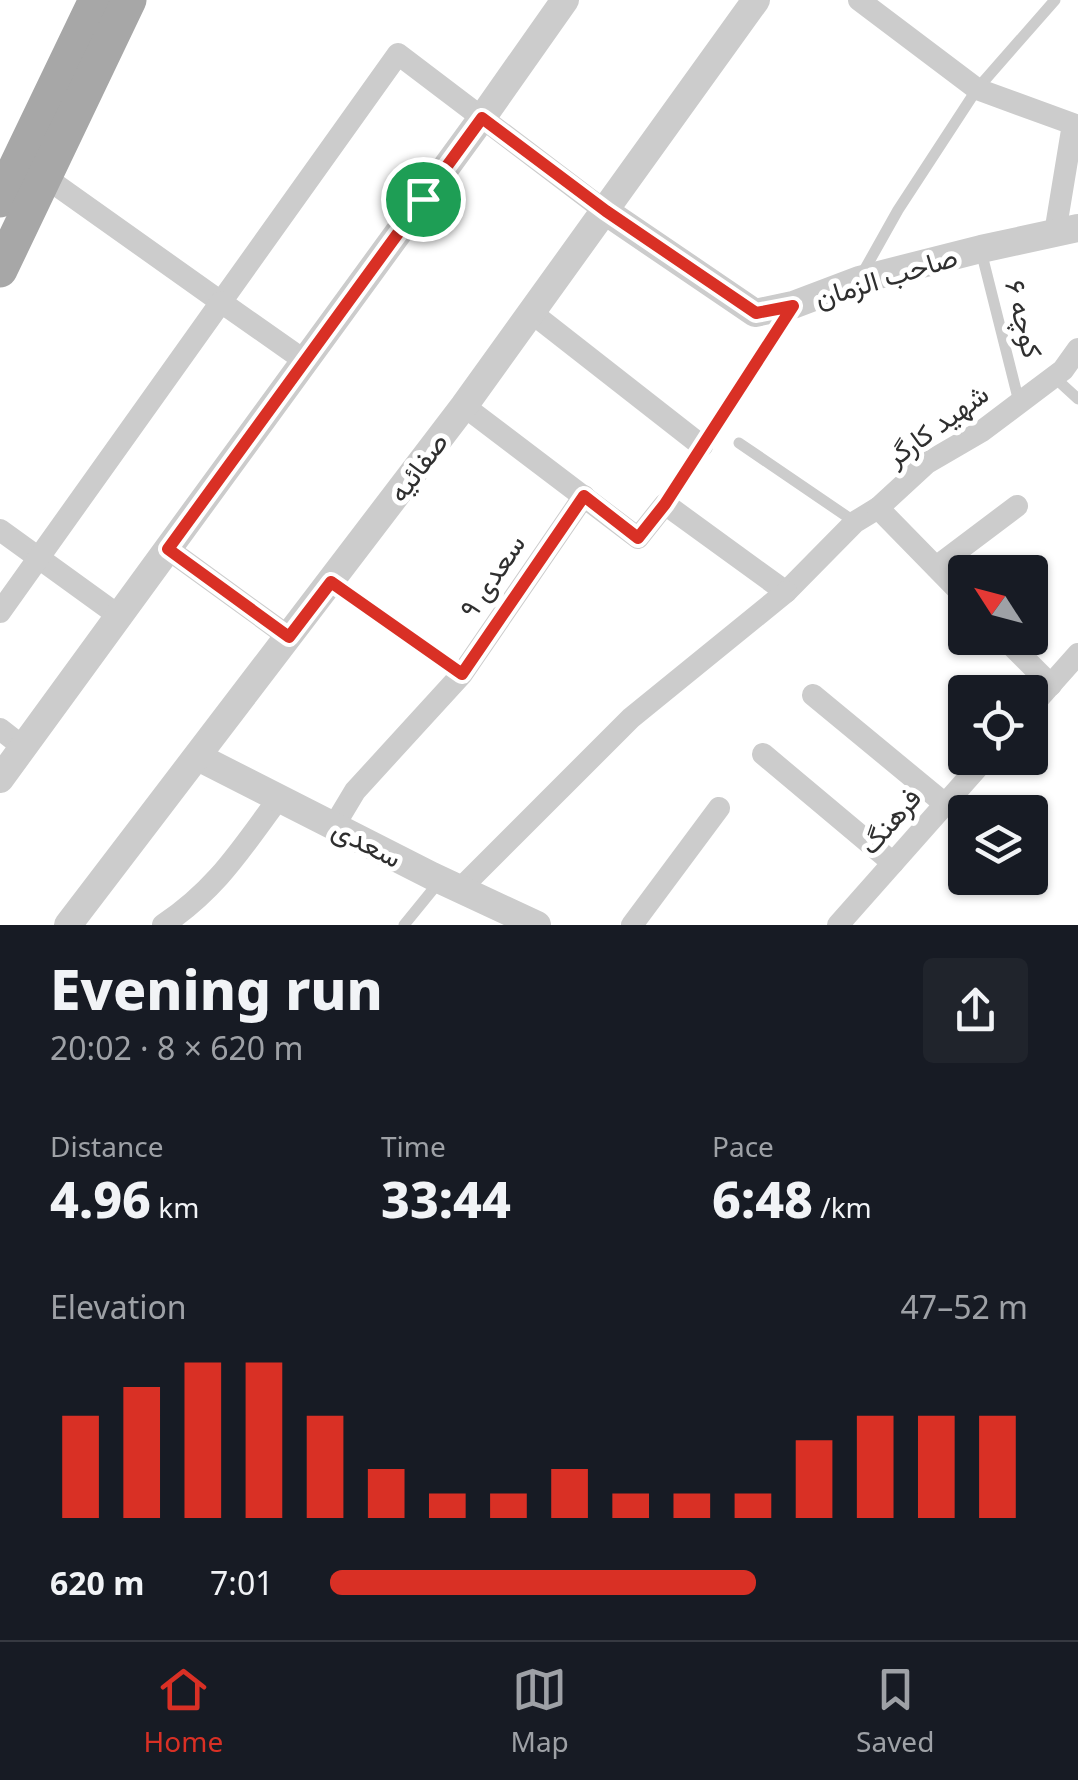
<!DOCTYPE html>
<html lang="en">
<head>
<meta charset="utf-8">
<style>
  :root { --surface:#171b24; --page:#20242c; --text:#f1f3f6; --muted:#9ea1a6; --line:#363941; --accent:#d93025 }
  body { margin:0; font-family:"Noto Sans",Vazirmatn,sans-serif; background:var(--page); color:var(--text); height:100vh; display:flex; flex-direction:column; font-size:38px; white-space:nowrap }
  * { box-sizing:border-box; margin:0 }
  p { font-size:32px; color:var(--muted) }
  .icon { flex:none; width:55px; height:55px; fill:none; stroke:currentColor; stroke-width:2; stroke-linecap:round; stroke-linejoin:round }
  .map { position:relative; height:925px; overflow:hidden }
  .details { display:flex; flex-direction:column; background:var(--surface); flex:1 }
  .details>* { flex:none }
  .needle { width:65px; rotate:306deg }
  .controls { position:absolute; left:948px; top:555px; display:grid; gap:20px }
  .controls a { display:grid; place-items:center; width:100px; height:100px; border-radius:10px; background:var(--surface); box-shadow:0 2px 8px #0004; font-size:50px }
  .pin { position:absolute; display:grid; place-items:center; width:85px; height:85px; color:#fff; margin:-42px; border:5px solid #fff; border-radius:50%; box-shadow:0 2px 10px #0007 }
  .round { display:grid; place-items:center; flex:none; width:105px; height:105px; border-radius:10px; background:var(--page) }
  .summary { display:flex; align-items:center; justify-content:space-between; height:170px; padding:0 50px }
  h1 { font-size:55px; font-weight:800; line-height:75px }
  .metrics { display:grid; grid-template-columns:repeat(3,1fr); gap:15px; height:170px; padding:10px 50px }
  .metrics div { display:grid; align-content:center }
  .metrics b { font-size:50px; font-weight:800 }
  .metrics small { font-size:28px; font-weight:400 }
  .metrics p { font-size:28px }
  .chart { height:280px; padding:20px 50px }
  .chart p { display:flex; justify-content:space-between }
  .chart svg { width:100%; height:180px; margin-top:10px; stroke:var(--accent); stroke-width:6 }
  ul { padding:0 50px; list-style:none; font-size:32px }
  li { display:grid; grid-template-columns:160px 120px 1fr; align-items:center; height:75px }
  li i { height:25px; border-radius:12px; background:var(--accent) }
  .tab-bar { display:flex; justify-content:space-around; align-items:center; height:140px; border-top:2px solid var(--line); background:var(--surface); font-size:28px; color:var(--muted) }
  .tab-bar a { display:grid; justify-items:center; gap:5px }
  .tab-bar .current { color:var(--accent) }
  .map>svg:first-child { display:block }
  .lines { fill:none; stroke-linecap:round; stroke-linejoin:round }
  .service { stroke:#ccc; stroke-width:11 }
  .minor { stroke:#ccc; stroke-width:22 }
  .tertiary { stroke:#ccc; stroke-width:28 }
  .primary { stroke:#a7a7a7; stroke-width:35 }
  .route-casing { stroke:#fff; stroke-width:20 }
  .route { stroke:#d93025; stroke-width:12 }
  .labels { text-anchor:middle; stroke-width:10; stroke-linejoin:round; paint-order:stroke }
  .street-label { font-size:28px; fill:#2f2f2f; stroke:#fff }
</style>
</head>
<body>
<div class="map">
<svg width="1078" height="925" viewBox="0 0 1078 925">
  <rect width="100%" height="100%" fill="#fff"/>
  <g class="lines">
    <g class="service">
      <path d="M 981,251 L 1019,402"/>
      <path d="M 861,276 L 898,210 L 977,89 L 1055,0"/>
      <path d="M 1054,377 L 1078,399"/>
      <path d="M 739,443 L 855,522"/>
      <path d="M 665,504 L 789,310"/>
      <path d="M 331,581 L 462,674"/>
      <path d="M 404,925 L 439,882"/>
    </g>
    <g class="minor">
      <path d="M 859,0 L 977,89 L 1073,124 L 1055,233"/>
      <path d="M 45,177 L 221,302 L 398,54 L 605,211"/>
      <path d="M 532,313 L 702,446"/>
      <path d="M 464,406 L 638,538 L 665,504 L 786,592 L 855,522 L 878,508"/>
      <path d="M 0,530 L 119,616"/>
      <path d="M 168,549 L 289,637"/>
      <path d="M 936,567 L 1017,506"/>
      <path d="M 965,597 L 878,508 L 927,463 L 982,431 L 1063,370 L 1078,349"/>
      <path d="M 0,612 L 221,302 L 305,361"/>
      <path d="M 1004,638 L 1051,685"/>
      <path d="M 813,695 L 945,804"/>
      <path d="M 1030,708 L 1078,654"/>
      <path d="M 0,729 L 23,747"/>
      <path d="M 763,754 L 893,863"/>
      <path d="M 334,826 L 355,791 L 462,674 L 584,496"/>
      <path d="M 460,889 L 631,718 L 786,592"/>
      <path d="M 163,925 C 217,889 241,849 279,798"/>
      <path d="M 632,925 L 719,808"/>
      <path d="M 838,925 L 986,758"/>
    </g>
    <g class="tertiary">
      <path d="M 605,211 L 755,313 L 793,305 L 859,280 L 981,249 L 1078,228"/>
      <path d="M 198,757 L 432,876 L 537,925"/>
      <path d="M 0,779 L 482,118 L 565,0"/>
      <path d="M 68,925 L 464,406 L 756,0"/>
    </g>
    <g class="primary">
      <path d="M 0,200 L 96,0"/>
      <path d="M 0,270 L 129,0"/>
    </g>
  </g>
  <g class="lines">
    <g class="route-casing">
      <path id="route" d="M 482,118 L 606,211 L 756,313 L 793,306 L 665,504 L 638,538 L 584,496 L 462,674 L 331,582 L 289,637 L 168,549 Z"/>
    </g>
    <use href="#route" class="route"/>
  </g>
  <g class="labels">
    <g class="street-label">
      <text transform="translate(886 277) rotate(-17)" y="10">صاحب الزمان</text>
      <text transform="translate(1024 319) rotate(76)" y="10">کوچه ۶</text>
      <text transform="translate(937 425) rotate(-36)" y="10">شهید کارگر</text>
      <text transform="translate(418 467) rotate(-53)" y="10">صفائیه</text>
      <text transform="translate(492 576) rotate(-56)" y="10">سعدی ۹</text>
      <text transform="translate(890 821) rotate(-49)" y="10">فرهنگ</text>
      <text transform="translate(367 843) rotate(27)" y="10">سعدی</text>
    </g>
  </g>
</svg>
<div class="controls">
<a><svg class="needle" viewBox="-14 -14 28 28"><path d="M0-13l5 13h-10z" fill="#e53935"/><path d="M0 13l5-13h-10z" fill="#9ea1a6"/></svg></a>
<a><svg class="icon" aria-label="locate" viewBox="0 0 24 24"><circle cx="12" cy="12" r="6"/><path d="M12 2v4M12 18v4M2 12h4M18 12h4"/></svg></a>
<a><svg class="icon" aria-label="layers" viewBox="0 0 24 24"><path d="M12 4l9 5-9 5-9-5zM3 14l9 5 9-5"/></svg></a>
</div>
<div class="pin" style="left:423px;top:199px;background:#1e9e55"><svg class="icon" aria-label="arrive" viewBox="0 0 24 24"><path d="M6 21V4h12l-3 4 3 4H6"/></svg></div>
</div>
<section class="details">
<div class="summary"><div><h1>Evening run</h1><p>20:02 · 8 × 620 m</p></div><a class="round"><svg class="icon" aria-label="share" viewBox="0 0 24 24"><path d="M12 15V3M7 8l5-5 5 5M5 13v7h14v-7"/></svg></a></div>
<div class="metrics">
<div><p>Distance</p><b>4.96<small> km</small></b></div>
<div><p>Time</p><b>33:44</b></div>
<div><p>Pace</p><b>6:48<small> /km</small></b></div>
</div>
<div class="chart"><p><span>Elevation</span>47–52 m</p>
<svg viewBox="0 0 160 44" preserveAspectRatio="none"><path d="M5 44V19M15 44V12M25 44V6M35 44V6M45 44V19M55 44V32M65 44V38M75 44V38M85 44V32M95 44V38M105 44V38M115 44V38M125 44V25M135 44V19M145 44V19M155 44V19"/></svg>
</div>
<ul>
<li><b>620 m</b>7:01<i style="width:61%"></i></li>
</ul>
</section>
<nav class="tab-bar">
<a class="current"><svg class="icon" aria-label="home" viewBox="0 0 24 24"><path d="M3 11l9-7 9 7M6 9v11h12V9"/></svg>Home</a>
<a><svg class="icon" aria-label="map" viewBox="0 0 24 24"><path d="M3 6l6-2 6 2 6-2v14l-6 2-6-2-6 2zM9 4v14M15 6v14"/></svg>Map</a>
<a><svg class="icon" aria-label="saved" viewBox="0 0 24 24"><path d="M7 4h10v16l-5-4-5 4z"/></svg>Saved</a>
</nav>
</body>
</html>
